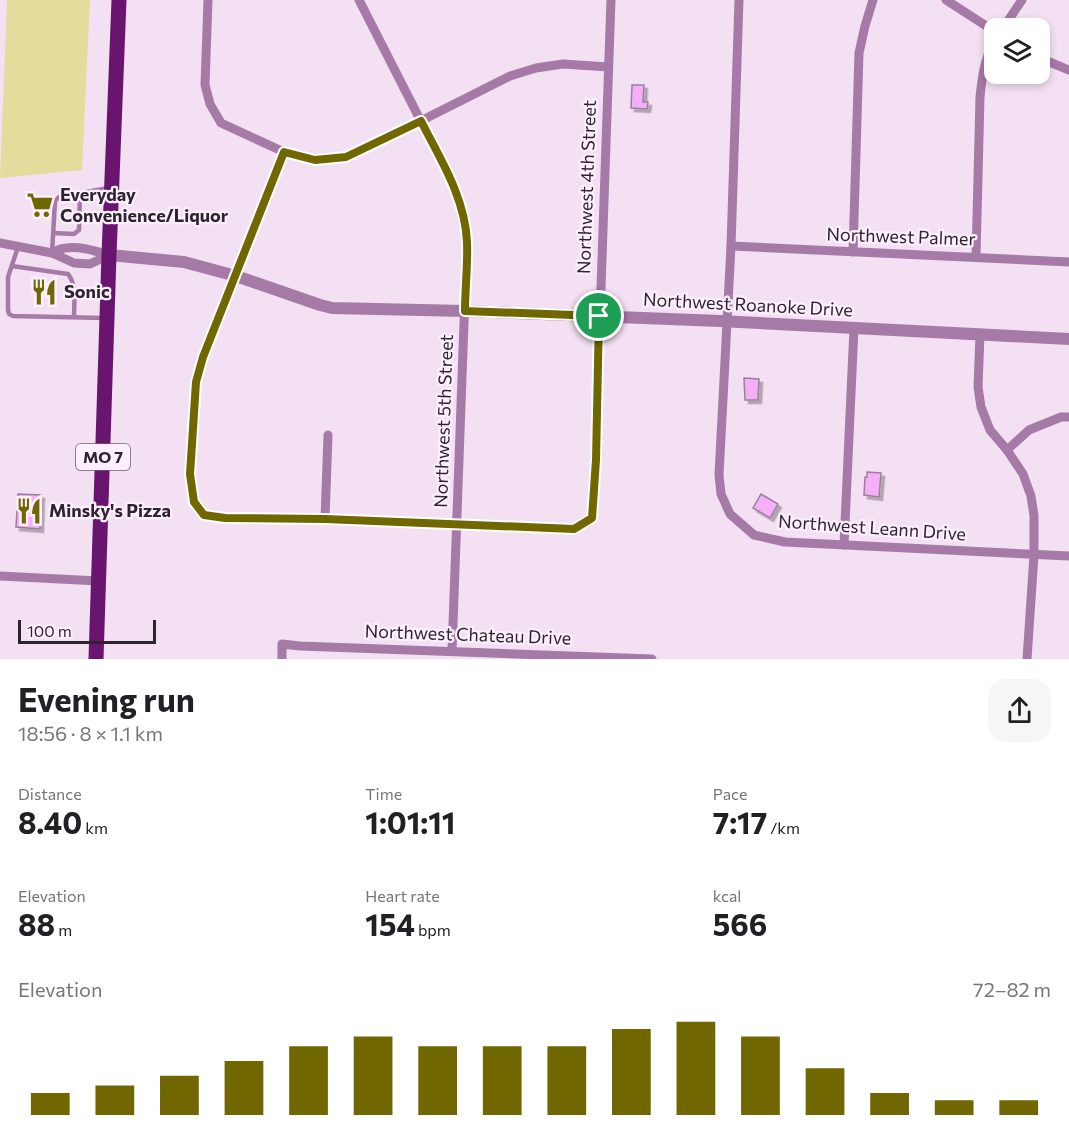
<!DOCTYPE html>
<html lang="en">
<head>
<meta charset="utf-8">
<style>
  :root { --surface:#fff; --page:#f6f6f6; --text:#202124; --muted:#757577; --accent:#706700 }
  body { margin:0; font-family:Commissioner,sans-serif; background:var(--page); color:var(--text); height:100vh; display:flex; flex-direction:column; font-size:22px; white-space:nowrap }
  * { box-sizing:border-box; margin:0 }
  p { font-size:20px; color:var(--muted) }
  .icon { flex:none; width:33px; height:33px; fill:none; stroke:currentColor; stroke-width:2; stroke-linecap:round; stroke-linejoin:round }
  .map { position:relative; height:659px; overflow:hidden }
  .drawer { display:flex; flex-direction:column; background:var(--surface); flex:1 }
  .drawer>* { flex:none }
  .tools { position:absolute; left:984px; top:18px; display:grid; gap:12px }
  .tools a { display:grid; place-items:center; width:66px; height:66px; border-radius:12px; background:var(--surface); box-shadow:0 3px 9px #0003; font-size:30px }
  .scale { position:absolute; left:18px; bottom:15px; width:138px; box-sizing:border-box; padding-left:6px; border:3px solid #2d252d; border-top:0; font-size:16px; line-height:21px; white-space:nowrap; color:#2d252d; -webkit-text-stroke:4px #feeffe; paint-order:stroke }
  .pin { position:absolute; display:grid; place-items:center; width:51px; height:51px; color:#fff; margin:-26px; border:3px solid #fff; border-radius:50%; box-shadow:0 2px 6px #0007 }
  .round { display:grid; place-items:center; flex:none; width:63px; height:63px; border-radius:18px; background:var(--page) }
  .overview { display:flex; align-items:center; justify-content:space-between; height:102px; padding:0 18px }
  h1 { font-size:33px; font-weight:700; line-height:45px }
  .stats { display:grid; grid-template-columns:repeat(3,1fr); gap:9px; height:102px; padding:6px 18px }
  .stats div { display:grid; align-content:center }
  .stats b { font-size:30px; font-weight:700 }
  .stats small { font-size:16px; font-weight:400 }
  .stats p { font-size:16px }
  .chart { height:168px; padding:12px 18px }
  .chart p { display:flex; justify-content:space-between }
  .chart svg { width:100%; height:108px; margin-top:6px; stroke:var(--accent); stroke-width:6 }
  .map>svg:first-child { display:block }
  .green { fill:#e2dd9d }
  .building { fill:#f5aef7; stroke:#968496; stroke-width:1.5; filter:url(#shadow) }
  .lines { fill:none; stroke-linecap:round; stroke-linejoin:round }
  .service { stroke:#a67aa7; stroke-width:4.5 }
  .minor { stroke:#a67aa7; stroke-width:9 }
  .tertiary { stroke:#a67aa7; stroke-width:12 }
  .primary { stroke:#69146e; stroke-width:15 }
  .route-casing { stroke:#fff; stroke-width:12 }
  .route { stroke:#706700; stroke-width:8 }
  .labels { text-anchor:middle; stroke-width:4.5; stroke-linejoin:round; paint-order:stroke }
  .shield { fill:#feeffe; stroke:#6c626c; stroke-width:1.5 }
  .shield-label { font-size:16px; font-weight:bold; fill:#2d252d }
  .street-label { font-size:18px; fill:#2d252d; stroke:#feeffe }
  .poi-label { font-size:18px; font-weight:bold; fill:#2d252d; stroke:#feeffe; text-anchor:start }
</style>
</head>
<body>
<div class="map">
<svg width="1069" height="659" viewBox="0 0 1069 659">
  <defs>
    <filter id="shadow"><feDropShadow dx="3.5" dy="3.5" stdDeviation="0" flood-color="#0004"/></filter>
  </defs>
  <rect width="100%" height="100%" fill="#f4e0f3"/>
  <path class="green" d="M 7,0 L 90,0 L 82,170 L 0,178 Z"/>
  <g class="building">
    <path d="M 632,85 L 644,85 L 643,102 L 648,102 L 647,109 L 631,108 Z"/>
    <path d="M 744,378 L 759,379 L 758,400 L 745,400 Z"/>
    <path d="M 867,472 L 881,473 L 879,497 L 864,495 L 865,477 L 867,477 Z"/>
    <path d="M 18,494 L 41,495 L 40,529 L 16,527 Z"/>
    <path d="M 761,494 L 778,504 L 770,518 L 753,508 Z"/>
  </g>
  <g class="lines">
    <g class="service">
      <path d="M 53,233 L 74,234 L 79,230 L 80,193"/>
      <path d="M 18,247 L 8,277 L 8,310 L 9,314 L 13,316 L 104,318"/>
      <path d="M 52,253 L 55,201 L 59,197 L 108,188"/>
      <path d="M 12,266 L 68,274 C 77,285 74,304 74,317"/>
    </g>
    <g class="minor">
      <path d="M 208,0 L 205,85 L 210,104 L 221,123 L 284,152 L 315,160 L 347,157 L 363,150 L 510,76 L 536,68 L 563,64 L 608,67"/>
      <path d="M 359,0 L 457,192 L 467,241 L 452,651"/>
      <path d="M 739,0 L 731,246 L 719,475 L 721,494 L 730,514 L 754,535 L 785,542 L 1069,556"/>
      <path d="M 946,0 L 994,31"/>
      <path d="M 1003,28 L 1022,0"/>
      <path d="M 1040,58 L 1069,70"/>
      <path d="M 284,152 L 203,357 L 196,382 L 190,474 L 194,502 L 204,515 L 225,518 L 325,519 L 574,529 L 592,518 L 595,460 L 611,0"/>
      <path d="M 0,243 L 52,253 L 74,263 L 90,264 L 109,255"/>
      <path d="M 731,246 L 1069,262"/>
      <path d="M 853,252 L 859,53 L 865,26 L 873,0"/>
      <path d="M 52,253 C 68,242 92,250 109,255"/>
      <path d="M 976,257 L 980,97 C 982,78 984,60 994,42"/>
      <path d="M 980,335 L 978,387 L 981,407 L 990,430 L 1007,450 L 1023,474 L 1031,496 L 1034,516 L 1034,555 L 1027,659"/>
      <path d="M 1007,450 L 1029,430 L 1061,417 L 1069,417"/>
      <path d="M 325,519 L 328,435"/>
      <path d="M 844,545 L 854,328"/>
      <path d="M 0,576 L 99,581"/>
      <path d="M 282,659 L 282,644 L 300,646 L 652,659"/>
    </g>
    <path class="tertiary" d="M 109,255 L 184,262 L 236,276 L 320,305 L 332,308 L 465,311 L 720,321 L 1069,339"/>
    <path class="primary" d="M 96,659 L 109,255 L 119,0"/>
  </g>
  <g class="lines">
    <g class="route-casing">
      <path id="route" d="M 421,121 C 440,159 465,197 467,242 C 468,265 465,288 465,311 L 599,316 L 596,460 L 592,518 L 574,529 L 325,519 L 225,518 L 204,515 L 194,502 L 190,474 L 196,382 L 203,357 L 284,152 L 315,160 L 346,157 Z"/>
    </g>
    <use href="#route" class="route"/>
  </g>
  <defs>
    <g id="supermarket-bare" transform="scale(2.07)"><path d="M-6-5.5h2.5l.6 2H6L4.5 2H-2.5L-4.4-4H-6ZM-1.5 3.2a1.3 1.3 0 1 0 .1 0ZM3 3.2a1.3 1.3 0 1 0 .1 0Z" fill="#706700" stroke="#feeffe" stroke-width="2.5" paint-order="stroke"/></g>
    <g id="restaurant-bare" transform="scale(2.07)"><path d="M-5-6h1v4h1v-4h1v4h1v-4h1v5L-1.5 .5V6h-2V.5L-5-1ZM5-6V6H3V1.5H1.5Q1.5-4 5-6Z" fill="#706700" stroke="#feeffe" stroke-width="2.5" paint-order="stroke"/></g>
  </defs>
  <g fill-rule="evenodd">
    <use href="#supermarket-bare" x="40" y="205"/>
    <use href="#restaurant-bare" x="44" y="292"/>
    <use href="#restaurant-bare" x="29" y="511"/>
  </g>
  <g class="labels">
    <rect class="shield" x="76" y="444" width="54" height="26" rx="4.5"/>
    <g class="shield-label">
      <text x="103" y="463">MO 7</text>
    </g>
    <g class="street-label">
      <text transform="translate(587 187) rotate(-88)" y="6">Northwest 4th Street</text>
      <text transform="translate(901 237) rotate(2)" y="6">Northwest Palmer</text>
      <text transform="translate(748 305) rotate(3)" y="6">Northwest Roanoke Drive</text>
      <text transform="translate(444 421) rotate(-88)" y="6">Northwest 5th Street</text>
      <text transform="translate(872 528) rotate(4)" y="6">Northwest Leann Drive</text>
      <text transform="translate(468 635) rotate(2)" y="6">Northwest Chateau Drive</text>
    </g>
    <g class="poi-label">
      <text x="60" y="201">Everyday<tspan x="60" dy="21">Convenience/Liquor</tspan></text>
      <text x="64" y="298">Sonic</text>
      <text x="49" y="517">Minsky's Pizza</text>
    </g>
  </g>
</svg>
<div class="tools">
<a><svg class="icon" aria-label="layers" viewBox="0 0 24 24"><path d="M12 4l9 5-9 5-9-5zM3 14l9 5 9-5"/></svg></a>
</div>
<div class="scale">100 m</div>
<div class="pin" style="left:599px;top:316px;background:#1e9e55"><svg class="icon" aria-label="arrive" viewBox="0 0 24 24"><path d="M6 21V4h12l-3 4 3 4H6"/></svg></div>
</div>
<section class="drawer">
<div class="overview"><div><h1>Evening run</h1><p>18:56 · 8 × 1.1 km</p></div><a class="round"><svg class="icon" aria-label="share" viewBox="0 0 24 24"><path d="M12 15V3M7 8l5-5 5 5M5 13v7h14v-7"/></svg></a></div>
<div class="stats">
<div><p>Distance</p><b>8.40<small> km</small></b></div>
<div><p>Time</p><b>1:01:11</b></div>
<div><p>Pace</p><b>7:17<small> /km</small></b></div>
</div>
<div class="stats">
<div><p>Elevation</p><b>88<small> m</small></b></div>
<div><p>Heart rate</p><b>154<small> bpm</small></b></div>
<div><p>kcal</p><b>566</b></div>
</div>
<div class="chart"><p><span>Elevation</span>72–82 m</p>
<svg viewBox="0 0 160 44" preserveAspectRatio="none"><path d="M5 44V35M15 44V32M25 44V28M35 44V22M45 44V16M55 44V12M65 44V16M75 44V16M85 44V16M95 44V9M105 44V6M115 44V12M125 44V25M135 44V35M145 44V38M155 44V38"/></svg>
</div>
</section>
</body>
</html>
